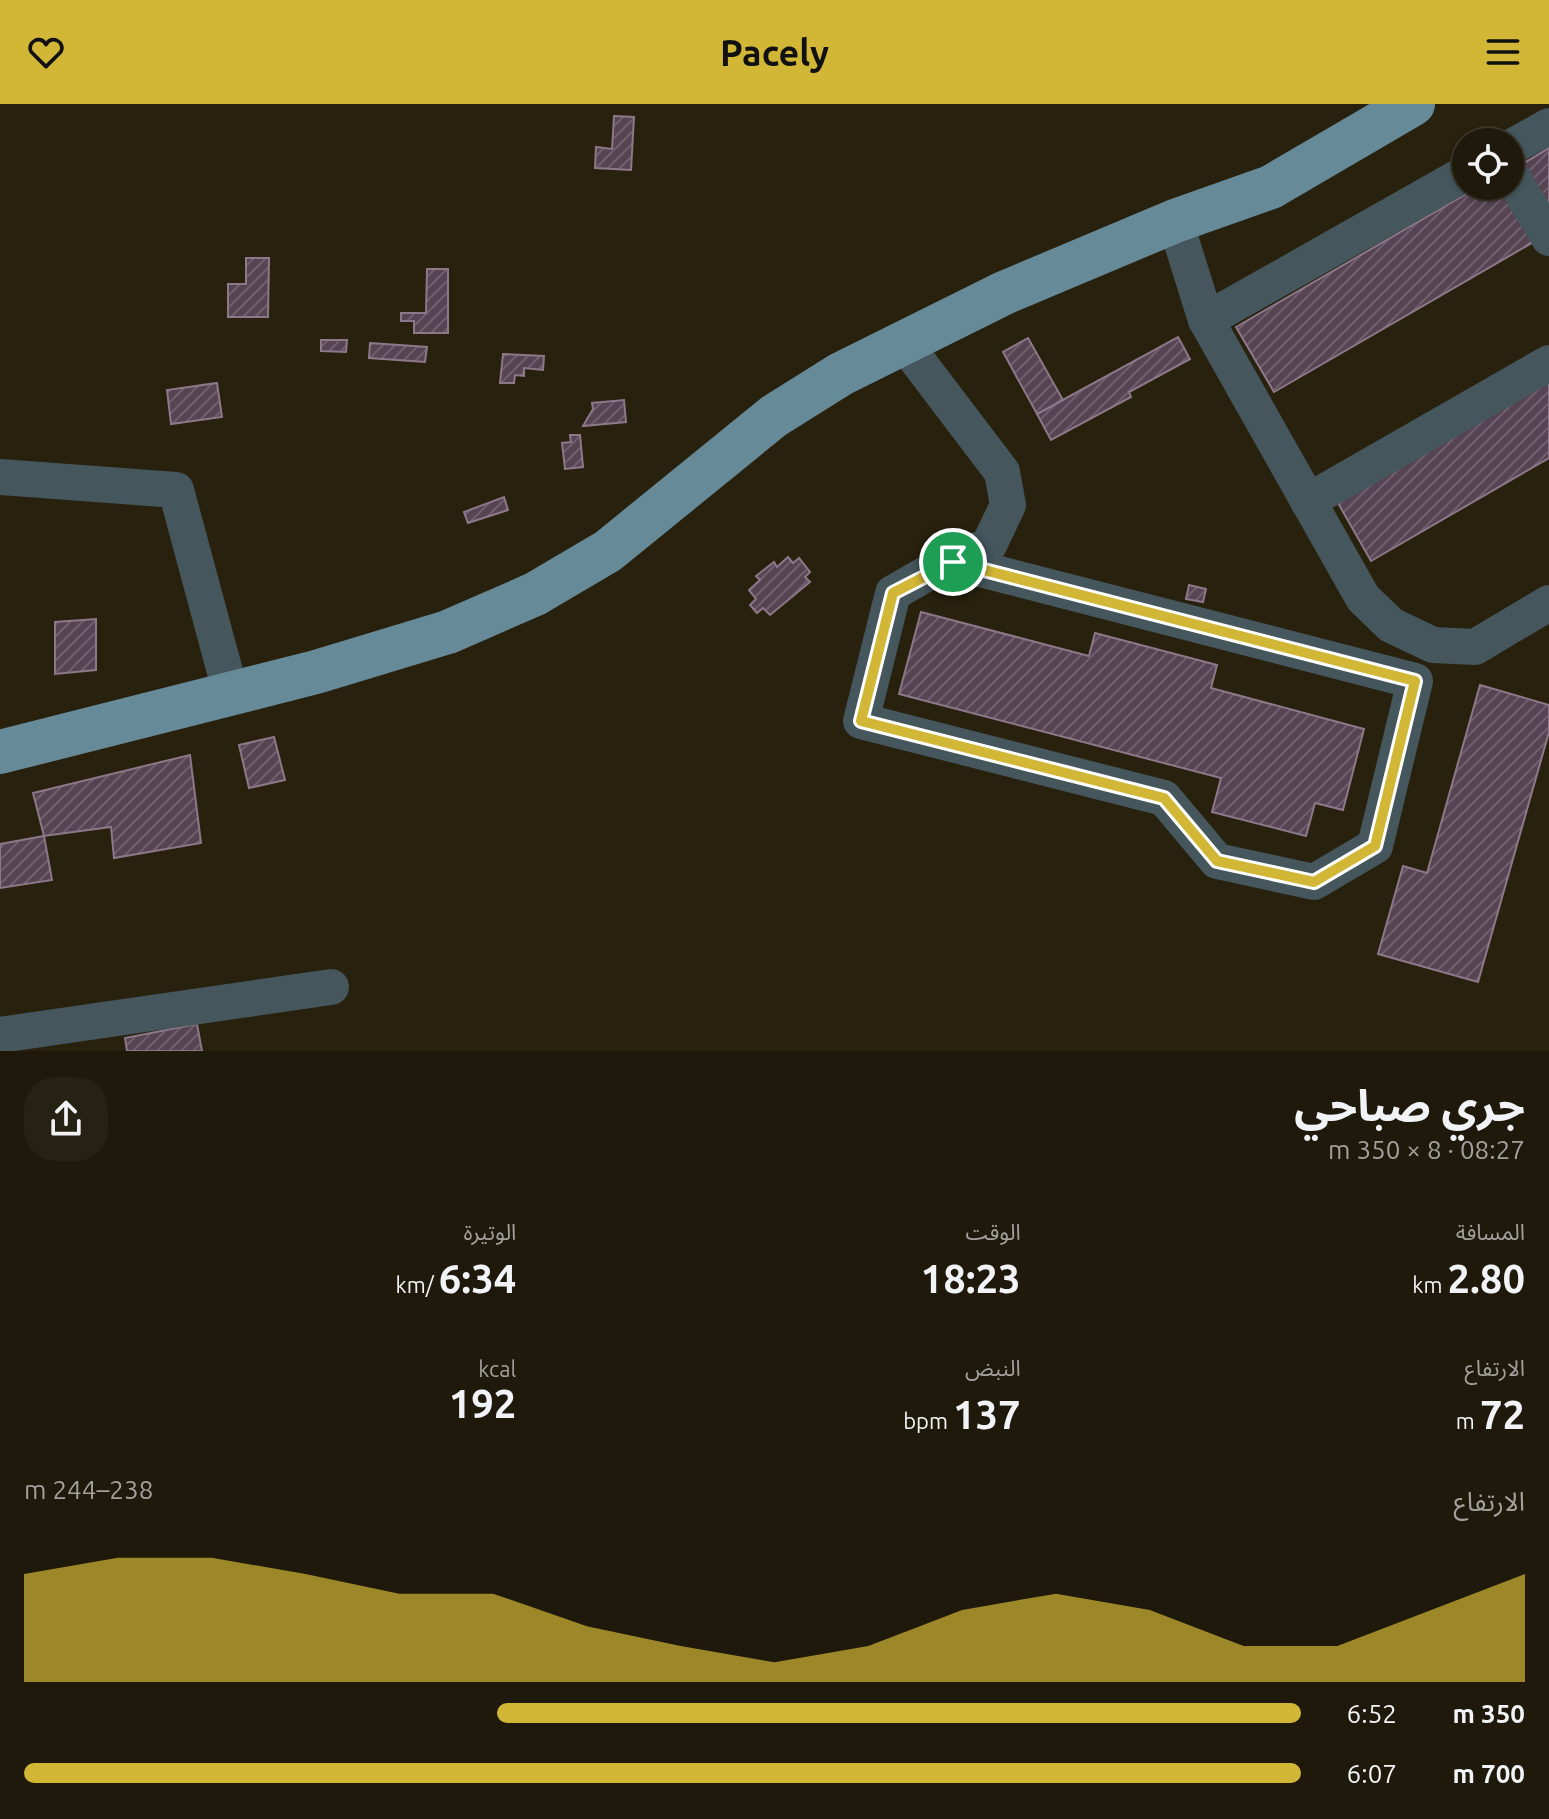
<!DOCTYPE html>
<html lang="ar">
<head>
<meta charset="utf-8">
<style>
  :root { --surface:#1e190a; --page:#262213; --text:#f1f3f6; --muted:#a1a09c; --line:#3c382b; --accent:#d2b736 }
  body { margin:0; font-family:Ubuntu,"Noto Sans Arabic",sans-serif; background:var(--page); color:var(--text); direction:rtl; height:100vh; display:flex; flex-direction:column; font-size:30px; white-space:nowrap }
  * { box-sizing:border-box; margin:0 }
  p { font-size:26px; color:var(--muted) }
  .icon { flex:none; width:44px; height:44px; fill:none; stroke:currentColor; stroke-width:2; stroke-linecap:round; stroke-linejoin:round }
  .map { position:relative; height:947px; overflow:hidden; direction:ltr }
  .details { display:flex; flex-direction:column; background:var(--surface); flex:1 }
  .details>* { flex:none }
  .buttons { position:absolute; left:1452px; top:24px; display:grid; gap:16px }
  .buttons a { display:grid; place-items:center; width:72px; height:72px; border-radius:50%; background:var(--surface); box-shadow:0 2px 6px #0004,0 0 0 2px var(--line); font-size:40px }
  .pin { position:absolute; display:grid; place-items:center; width:68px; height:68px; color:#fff; margin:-34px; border:4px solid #fff; border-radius:50%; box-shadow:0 2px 8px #0007 }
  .round { display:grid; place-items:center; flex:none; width:84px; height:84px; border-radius:32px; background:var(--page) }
  .overview { display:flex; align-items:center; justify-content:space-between; height:136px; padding:0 24px }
  h1 { font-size:44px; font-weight:700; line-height:60px }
  .figures { display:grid; grid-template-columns:repeat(3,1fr); gap:12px; height:136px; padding:8px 24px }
  .figures div { display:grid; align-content:center }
  .figures b { font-size:40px; font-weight:700 }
  .figures small { font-size:22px; font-weight:400 }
  .figures p { font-size:22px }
  .chart { height:224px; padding:16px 24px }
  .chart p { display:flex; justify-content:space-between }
  .chart svg { width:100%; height:144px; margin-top:8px; fill:var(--accent); opacity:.7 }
  ul { padding:0 24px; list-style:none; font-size:26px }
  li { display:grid; grid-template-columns:128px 96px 1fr; align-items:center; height:60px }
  li i { height:20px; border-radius:10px; background:var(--accent) }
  header { display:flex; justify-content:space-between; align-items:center; height:104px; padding:0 24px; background:var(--accent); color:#111; font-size:36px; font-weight:700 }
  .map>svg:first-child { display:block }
  .building { fill:url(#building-hatch); stroke:#8c7889; stroke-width:2 }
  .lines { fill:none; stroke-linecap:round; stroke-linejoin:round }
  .minor { stroke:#45565d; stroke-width:36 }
  .major { stroke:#678a99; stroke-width:44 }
  .route-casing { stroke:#fff; stroke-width:16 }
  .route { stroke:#d2b736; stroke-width:10 }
</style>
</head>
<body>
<header><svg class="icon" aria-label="menu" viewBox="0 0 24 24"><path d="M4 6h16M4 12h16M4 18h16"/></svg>Pacely<svg class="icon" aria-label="heart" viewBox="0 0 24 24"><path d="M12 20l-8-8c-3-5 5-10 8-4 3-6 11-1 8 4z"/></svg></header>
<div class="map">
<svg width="1549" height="947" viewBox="0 0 1549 947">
  <defs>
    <pattern id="building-hatch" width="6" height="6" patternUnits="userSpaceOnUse" patternTransform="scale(2)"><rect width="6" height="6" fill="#564453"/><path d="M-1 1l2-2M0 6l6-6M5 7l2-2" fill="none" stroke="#6f5f6c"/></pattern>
  </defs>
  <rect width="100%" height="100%" fill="#28210d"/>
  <g class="building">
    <path d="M 614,12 L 634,13 L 631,66 L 595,64 L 596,43 L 612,45 Z"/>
    <path d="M 1549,44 L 1549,115 L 1519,62 Z"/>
    <path d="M 1480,82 L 1506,82 L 1537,136 L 1274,288 L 1236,223 Z"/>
    <path d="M 246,154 L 269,154 L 268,213 L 228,213 L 228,180 L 246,180 Z"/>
    <path d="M 427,165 L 448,165 L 448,229 L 414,229 L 414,217 L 401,217 L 401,209 L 426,209 Z"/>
    <path d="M 1178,233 L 1190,255 L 1129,288 L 1131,293 L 1051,336 L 1037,310 Z"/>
    <path d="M 1028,234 L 1063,296 L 1037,310 L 1003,248 Z"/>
    <path d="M 321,236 L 347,236 L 346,248 L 321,247 Z"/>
    <path d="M 370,239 L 427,243 L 425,258 L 369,254 Z"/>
    <path d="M 503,250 L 544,252 L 543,266 L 524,264 L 524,272 L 515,271 L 514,279 L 500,279 Z"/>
    <path d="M 1549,268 L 1549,354 L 1371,457 L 1334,392 Z"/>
    <path d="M 217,279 L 222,313 L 171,320 L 167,286 Z"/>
    <path d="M 624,296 L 626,318 L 583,322 L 593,305 L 592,299 Z"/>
    <path d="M 570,331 L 580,331 L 583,363 L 565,365 L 562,339 L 571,338 Z"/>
    <path d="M 504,393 L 508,406 L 468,419 L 464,408 Z"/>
    <path d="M 788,453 L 793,459 L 799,454 L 810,468 L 805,473 L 810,478 L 770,511 L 763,504 L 757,509 L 750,501 L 756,495 L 749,486 L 760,476 L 756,472 L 774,458 L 777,463 Z"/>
    <path d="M 1189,481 L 1206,485 L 1203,498 L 1186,495 Z"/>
    <path d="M 921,508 L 1089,552 L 1095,529 L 1217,561 L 1211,584 L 1364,625 L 1343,706 L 1315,699 L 1306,732 L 1212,708 L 1221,674 L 899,590 Z"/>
    <path d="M 96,515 L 96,566 L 55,570 L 55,518 Z"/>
    <path d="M 1480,581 L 1549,601 L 1549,628 L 1478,878 L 1378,850 L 1403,762 L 1427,769 Z"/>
    <path d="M 274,633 L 285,676 L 249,684 L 239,641 Z"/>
    <path d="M 190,651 L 201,739 L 114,754 L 111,723 L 44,732 L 33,689 Z"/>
    <path d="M 44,732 L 52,776 L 0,784 L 0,740 Z"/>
    <path d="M 197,920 L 202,947 L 127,947 L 125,934 Z"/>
  </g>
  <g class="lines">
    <g class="minor">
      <path d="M 1510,44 L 1549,22"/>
      <path d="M 1510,69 L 1549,134"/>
      <path d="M 1175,117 L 1206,216 L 1363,494 L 1391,521 L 1433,541 L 1475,543 L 1549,499"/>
      <path d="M 1206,216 L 1466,69"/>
      <path d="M 904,239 L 1002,368 L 1008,401 L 989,441 L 926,470 L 893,489 L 861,617 L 1164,694 L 1217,757 L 1314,778 L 1375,742 L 1415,577 L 953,458"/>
      <path d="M 0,373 L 176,386 L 231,590"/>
      <path d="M 1308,397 L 1549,259"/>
      <path d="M 0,931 L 331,883"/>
    </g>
    <path class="major" d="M 0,648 L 316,568 L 448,528 L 535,490 L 608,447 L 774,312 L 841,270 L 1004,189 L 1175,117 L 1271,83 L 1413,0"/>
  </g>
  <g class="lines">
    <g class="route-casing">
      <path id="route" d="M 953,458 L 1415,577 L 1375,742 L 1314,778 L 1217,757 L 1164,694 L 861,617 L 893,489 Z"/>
    </g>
    <use href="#route" class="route"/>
  </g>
</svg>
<div class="buttons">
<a><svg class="icon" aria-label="locate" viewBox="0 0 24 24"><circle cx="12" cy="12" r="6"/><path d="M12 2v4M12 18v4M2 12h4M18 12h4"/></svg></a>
</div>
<div class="pin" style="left:953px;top:458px;background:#1e9e55"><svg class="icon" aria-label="arrive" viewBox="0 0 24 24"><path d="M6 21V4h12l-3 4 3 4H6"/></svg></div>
</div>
<section class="details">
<div class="overview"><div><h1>جري صباحي</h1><p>08:27 · 8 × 350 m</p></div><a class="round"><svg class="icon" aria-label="share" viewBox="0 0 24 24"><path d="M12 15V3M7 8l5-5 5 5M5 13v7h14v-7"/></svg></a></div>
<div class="figures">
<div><p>المسافة</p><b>2.80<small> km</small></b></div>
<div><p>الوقت</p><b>18:23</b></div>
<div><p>الوتيرة</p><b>6:34<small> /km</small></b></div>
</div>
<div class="figures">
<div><p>الارتفاع</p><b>72<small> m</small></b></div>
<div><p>النبض</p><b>137<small> bpm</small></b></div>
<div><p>kcal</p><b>192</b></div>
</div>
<div class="chart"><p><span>الارتفاع</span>238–244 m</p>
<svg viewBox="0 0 160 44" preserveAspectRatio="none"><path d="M0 44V11L10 6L20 6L30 11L40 17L50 17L60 27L70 33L80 38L90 33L100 22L110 17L120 22L130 33L140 33L150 22L160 11V44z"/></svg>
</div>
<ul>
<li><b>350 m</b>6:52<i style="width:63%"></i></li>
<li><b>700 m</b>6:07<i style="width:100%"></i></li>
</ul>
</section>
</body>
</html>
